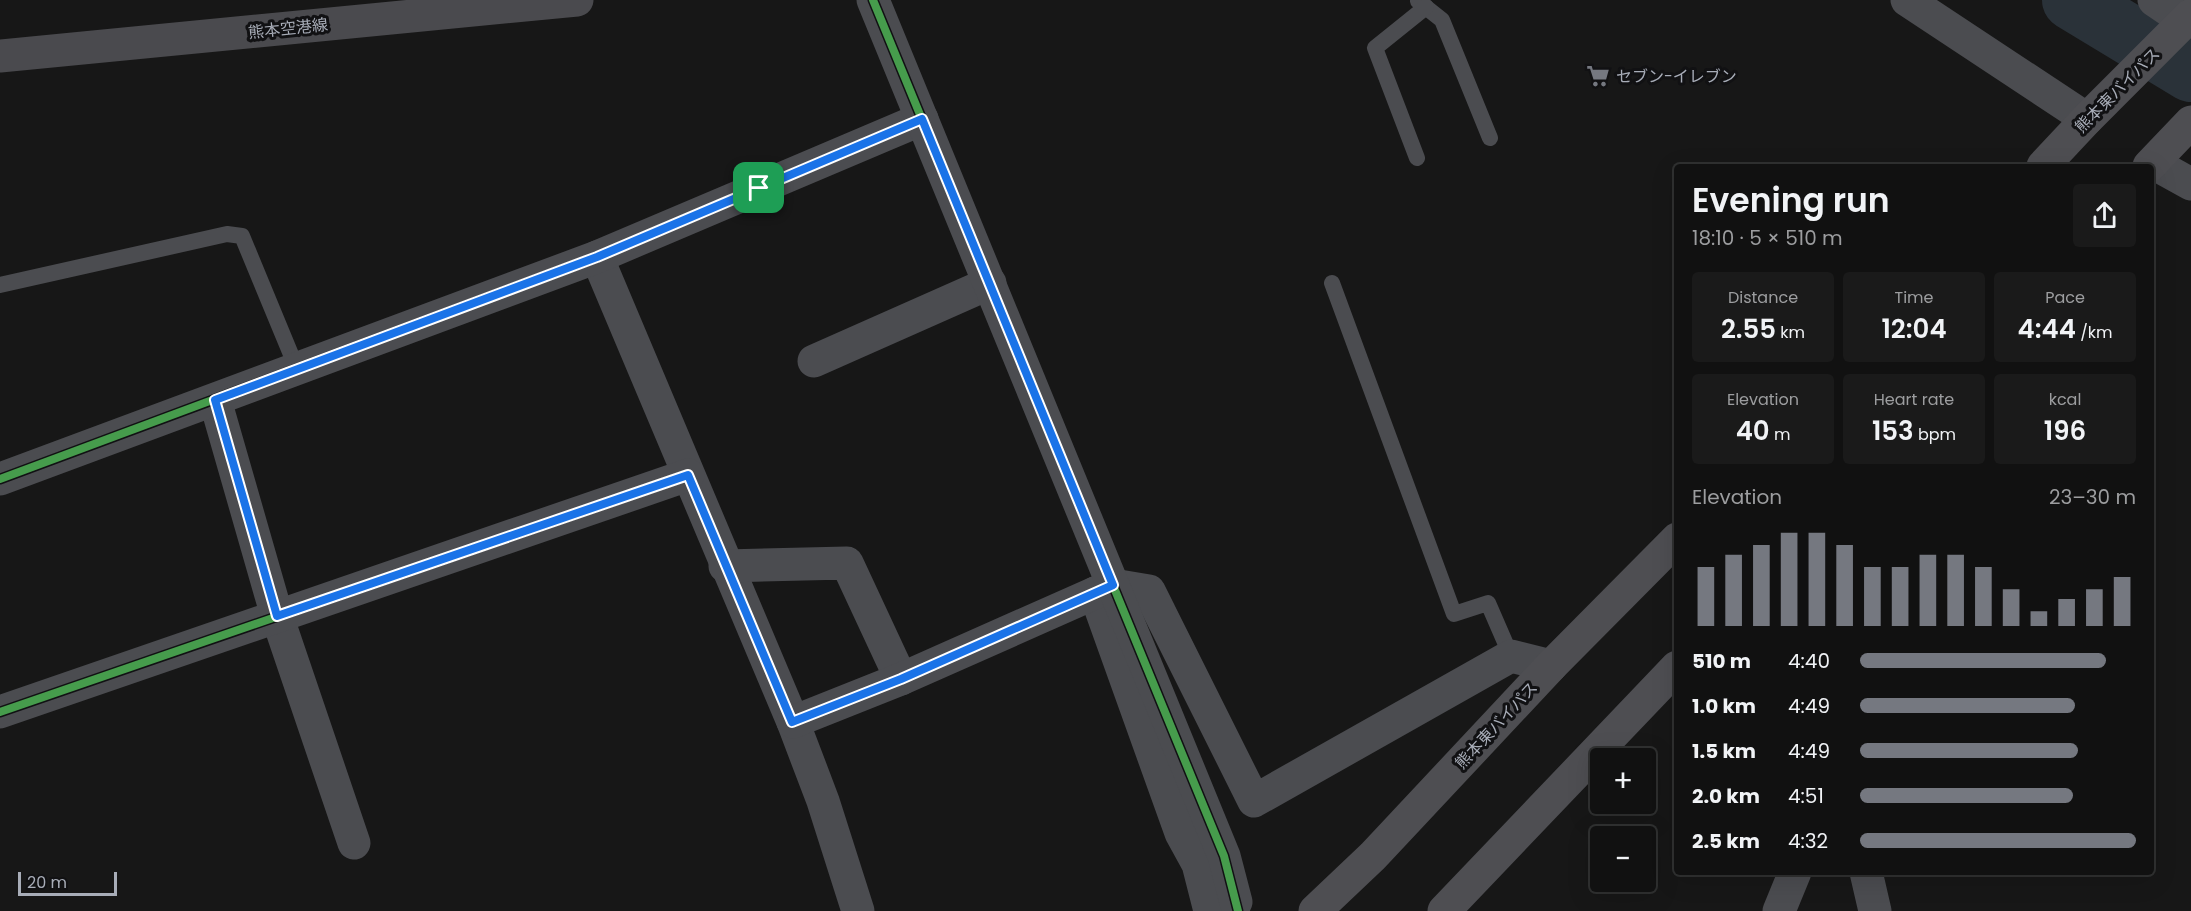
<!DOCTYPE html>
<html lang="en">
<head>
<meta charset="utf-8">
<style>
  :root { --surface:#111; --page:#1a1a1a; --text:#f1f3f6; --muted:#9c9d9f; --line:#303131; --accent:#757880 }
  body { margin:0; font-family:Poppins,"Noto Sans JP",sans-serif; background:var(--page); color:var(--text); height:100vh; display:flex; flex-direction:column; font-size:22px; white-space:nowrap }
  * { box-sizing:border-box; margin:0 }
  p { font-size:20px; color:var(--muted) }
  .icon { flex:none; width:33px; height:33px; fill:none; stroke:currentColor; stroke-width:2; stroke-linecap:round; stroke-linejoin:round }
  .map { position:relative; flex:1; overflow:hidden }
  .side { position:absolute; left:1674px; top:164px; width:480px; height:711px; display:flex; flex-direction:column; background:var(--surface); border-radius:6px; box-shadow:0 6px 24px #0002,0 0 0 2px var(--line) }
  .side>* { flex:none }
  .controls { position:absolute; left:1590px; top:748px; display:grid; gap:12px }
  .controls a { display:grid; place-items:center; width:66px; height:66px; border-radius:6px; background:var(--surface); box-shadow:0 6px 24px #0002,0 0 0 2px var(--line); font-size:30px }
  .scale { position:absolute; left:18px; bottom:15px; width:99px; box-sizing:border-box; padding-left:6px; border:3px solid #a8adb8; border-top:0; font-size:16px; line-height:21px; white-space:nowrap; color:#a8adb8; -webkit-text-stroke:4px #111113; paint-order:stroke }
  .pin { position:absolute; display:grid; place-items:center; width:51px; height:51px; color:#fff; margin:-26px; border-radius:12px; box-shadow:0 3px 9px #0006 }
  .round { display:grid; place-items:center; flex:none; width:63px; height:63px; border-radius:6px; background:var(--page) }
  .headline { display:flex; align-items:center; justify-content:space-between; height:102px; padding:0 18px }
  h1 { font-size:33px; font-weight:600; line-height:45px }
  .metrics { display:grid; grid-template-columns:repeat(3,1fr); gap:9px; height:102px; padding:6px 18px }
  .metrics div { display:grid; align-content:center; border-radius:6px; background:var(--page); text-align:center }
  .metrics b { font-size:26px; font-weight:600 }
  .metrics small { font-size:16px; font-weight:400 }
  .metrics p { font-size:16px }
  .chart { height:168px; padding:12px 18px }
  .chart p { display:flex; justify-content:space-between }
  .chart svg { width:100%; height:108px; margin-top:6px; stroke:var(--accent); stroke-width:6 }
  ul { padding:0 18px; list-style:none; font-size:20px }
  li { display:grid; grid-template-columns:96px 72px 1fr; align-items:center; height:45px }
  li i { height:15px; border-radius:8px; background:var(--accent) }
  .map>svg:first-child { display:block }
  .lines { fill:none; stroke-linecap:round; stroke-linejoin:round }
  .river { stroke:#2a3239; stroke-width:60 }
  .service { stroke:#4b4c50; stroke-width:16 }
  .minor { stroke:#4b4c50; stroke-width:33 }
  .tertiary { stroke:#4b4c50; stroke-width:33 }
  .secondary { stroke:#4a4a4e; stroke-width:33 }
  .trunk { stroke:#4e4e52; stroke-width:33 }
  .cycleway-casing { stroke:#111113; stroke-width:11 }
  .cycleway { stroke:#469c4c; stroke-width:8 }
  .route-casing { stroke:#fff; stroke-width:12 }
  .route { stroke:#1a73e8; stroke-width:8 }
  .labels { text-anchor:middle; stroke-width:6; stroke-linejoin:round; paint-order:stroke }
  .street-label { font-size:16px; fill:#a8adb8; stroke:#111113 }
  .poi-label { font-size:16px; fill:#a8adb8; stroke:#111113; text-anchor:start }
</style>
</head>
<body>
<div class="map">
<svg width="2191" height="911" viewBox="0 0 2191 911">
  <rect width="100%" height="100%" fill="#171717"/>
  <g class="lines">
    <path class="river" d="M 2072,0 L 2191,72"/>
    <g class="service">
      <path d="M 1418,1 L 1442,20 L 1490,138"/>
      <path d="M 1417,158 L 1375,48 L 1426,7"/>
      <path d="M 1332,283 L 1454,614 L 1488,603 L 1511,656"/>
      <path d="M 0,285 L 227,234 L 242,236 L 297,369"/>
    </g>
    <g class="minor">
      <path d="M 1907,0 L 2087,119"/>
      <path d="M 2154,0 L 2185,21"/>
      <path d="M 2153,163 L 2191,184"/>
      <path d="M 597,257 L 793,722 L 823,801 L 858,911"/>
      <path d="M 814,361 L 990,283"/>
      <path d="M 215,400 L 277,616 L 354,843"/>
      <path d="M 0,479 L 597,257 L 922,119"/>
      <path d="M 725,566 L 847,563 L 901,679"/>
      <path d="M 1095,593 L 1181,833 L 1198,864 L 1210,911"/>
      <path d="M 0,712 L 688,475"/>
      <path d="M 793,722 L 901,679 L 1113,585 L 1149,591 L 1254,801 L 1511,656 L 1551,666"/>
      <path d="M 1866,872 L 1875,911"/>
      <path d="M 1779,911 L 1795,872"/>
    </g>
    <path class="tertiary" d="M 873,0 L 1224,856 L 1236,902"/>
    <path class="secondary" d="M 0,56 L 577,0"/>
    <g class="trunk">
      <path d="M 2043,166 L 2087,119 L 2191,15"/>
      <path d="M 2149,166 L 2191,122"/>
      <path d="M 1315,911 L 1373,856 L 1551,666 L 1677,539"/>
      <path d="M 1444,911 L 1677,667"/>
    </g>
    <g class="cycleway-casing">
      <g id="cycleway">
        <path d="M 873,0 L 1224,856 L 1238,911"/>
        <path d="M 0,479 L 597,257 L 922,119"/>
        <path d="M 0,712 L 688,475"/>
      </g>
    </g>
    <use href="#cycleway" class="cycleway"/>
  </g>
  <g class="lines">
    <g class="route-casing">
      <path id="route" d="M 922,119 L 1113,585 L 901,679 L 792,722 L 688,475 L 277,616 L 215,400 L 597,257 Z"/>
    </g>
    <use href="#route" class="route"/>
  </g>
  <defs>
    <g id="supermarket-bare" transform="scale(1.8)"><path d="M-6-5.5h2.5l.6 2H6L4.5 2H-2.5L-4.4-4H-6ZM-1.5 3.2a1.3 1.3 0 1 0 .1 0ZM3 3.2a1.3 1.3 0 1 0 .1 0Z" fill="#757880" stroke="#111113" stroke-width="2.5" paint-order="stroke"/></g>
  </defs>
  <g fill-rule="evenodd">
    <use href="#supermarket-bare" x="1598" y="76"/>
  </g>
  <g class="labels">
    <g class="street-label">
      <text transform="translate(288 28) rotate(-6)" y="6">熊本空港線</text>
      <text transform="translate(2117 90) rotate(-45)" y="6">熊本東バイパス</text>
      <text transform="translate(1496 725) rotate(-47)" y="6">熊本東バイパス</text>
    </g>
    <g class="poi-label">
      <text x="1616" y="82">セブン-イレブン</text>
    </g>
  </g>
</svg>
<div class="controls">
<a>+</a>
<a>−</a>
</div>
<div class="scale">20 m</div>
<div class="pin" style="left:759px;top:188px;background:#1e9e55"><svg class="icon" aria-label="arrive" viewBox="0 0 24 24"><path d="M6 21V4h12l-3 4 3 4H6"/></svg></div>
<section class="side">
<div class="headline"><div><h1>Evening run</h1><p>18:10 · 5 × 510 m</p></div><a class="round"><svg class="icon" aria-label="share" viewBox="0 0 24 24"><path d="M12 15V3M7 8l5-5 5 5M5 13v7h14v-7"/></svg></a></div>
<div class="metrics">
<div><p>Distance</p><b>2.55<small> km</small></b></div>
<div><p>Time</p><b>12:04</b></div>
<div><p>Pace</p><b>4:44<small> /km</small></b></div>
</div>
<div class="metrics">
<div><p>Elevation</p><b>40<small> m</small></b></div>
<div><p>Heart rate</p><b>153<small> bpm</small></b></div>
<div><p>kcal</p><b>196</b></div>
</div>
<div class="chart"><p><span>Elevation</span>23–30 m</p>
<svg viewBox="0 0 160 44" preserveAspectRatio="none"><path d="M5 44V20M15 44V15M25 44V11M35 44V6M45 44V6M55 44V11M65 44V20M75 44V20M85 44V15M95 44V15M105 44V20M115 44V29M125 44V38M135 44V33M145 44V29M155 44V24"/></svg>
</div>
<ul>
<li><b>510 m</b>4:40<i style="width:89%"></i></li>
<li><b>1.0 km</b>4:49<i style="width:78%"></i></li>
<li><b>1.5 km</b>4:49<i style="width:79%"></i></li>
<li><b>2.0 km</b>4:51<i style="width:77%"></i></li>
<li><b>2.5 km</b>4:32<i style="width:100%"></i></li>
</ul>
</section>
</div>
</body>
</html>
